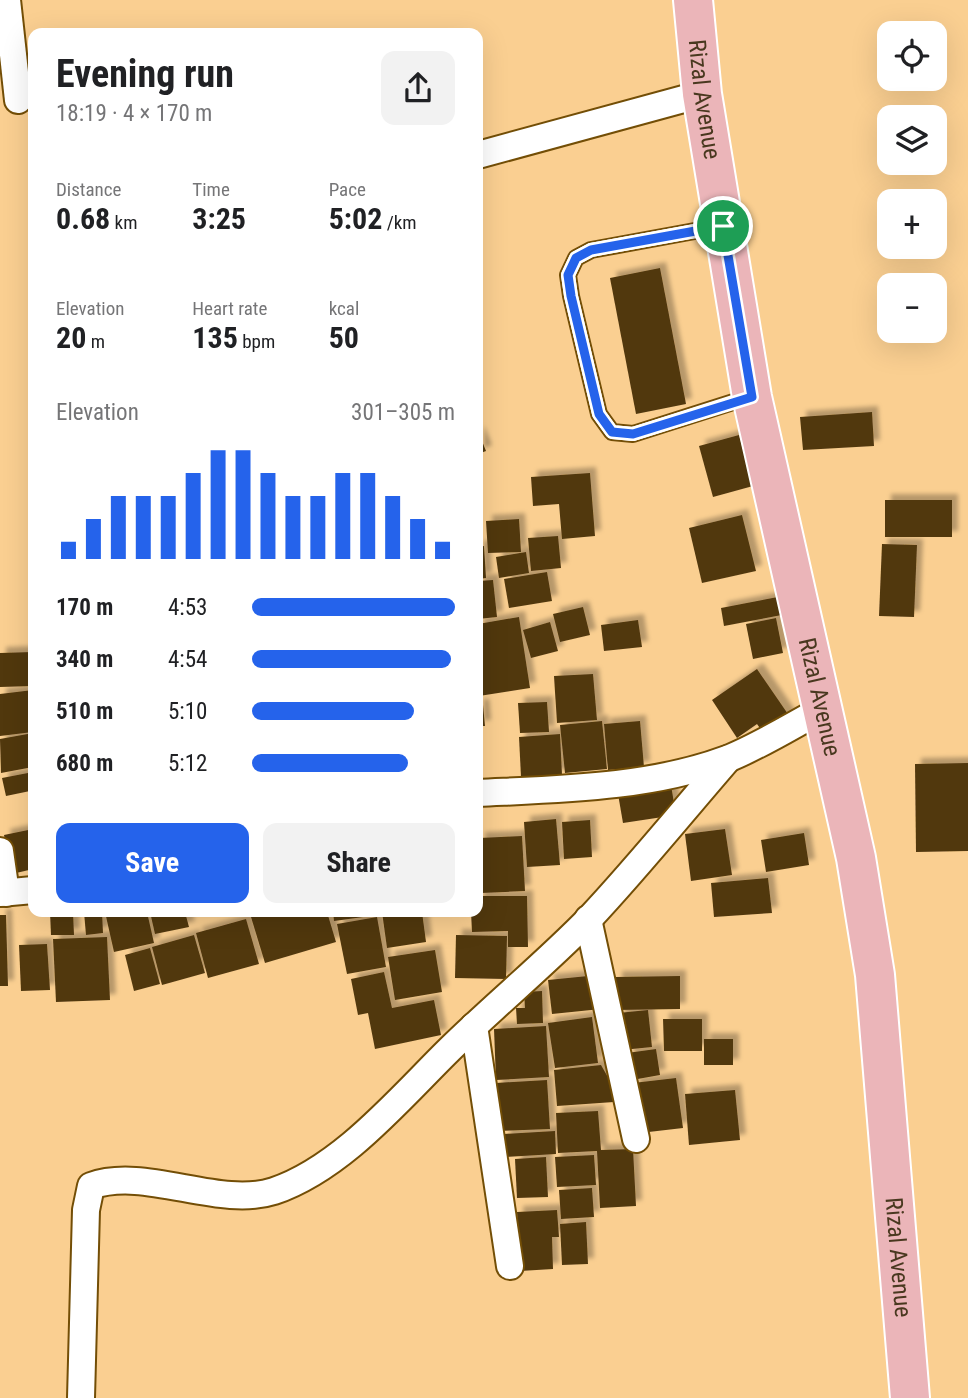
<!DOCTYPE html>
<html lang="en">
<head>
<meta charset="utf-8">
<style>
  :root { --surface:#fff; --page:#f2f2f2; --text:#202124; --muted:#757577; --accent:#2563eb }
  body { margin:0; font-family:"Roboto Condensed",sans-serif; background:var(--page); color:var(--text); height:100vh; display:flex; flex-direction:column; font-size:26px; white-space:nowrap }
  * { box-sizing:border-box; margin:0 }
  p { font-size:23px; color:var(--muted) }
  .icon { flex:none; width:38px; height:38px; fill:none; stroke:currentColor; stroke-width:2; stroke-linecap:round; stroke-linejoin:round }
  .map { position:relative; flex:1; overflow:hidden }
  .drawer { position:absolute; left:28px; top:28px; width:455px; height:889px; display:flex; flex-direction:column; background:var(--surface); border-radius:14px; box-shadow:0 7px 28px #0002 }
  .drawer>* { flex:none }
  .tools { position:absolute; left:877px; top:21px; display:grid; gap:14px }
  .tools a { display:grid; place-items:center; width:70px; height:70px; border-radius:14px; background:var(--surface); box-shadow:0 7px 28px #0002; font-size:35px }
  .pin { position:absolute; display:grid; place-items:center; width:60px; height:60px; color:#fff; margin:-30px; border:4px solid #fff; border-radius:50%; box-shadow:0 2px 7px #0007 }
  .round { display:grid; place-items:center; flex:none; width:74px; height:74px; border-radius:14px; background:var(--page) }
  .headline { display:flex; align-items:center; justify-content:space-between; height:119px; padding:0 28px }
  h1 { font-size:38px; font-weight:700; line-height:52px }
  .metrics { display:grid; grid-template-columns:repeat(3,1fr); gap:10px; height:119px; padding:7px 28px }
  .metrics div { display:grid; align-content:center }
  .metrics b { font-size:30px; font-weight:700 }
  .metrics small { font-size:19px; font-weight:400 }
  .metrics p { font-size:19px }
  .chart { height:196px; padding:14px 28px }
  .chart p { display:flex; justify-content:space-between }
  .chart svg { width:100%; height:126px; margin-top:7px; stroke:var(--accent); stroke-width:6 }
  .action { display:flex; gap:14px; margin-top:auto; padding:14px 28px }
  .action a { flex:1; height:80px; border-radius:14px; background:var(--accent); color:#fff; font-size:28px; font-weight:700; line-height:80px; text-align:center }
  .action a+a { background:var(--page); color:var(--text) }
  ul { padding:0 28px; list-style:none; font-size:23px }
  li { display:grid; grid-template-columns:112px 84px 1fr; align-items:center; height:52px }
  li i { height:18px; border-radius:9px; background:var(--accent) }
  .map>svg:first-child { display:block }
  .building { fill:#513811; filter:url(#shadow) }
  .lines { fill:none; stroke-linecap:round; stroke-linejoin:round }
  .lane-casing { stroke:#734e06; stroke-width:18 }
  .street-casing { stroke:#734e06; stroke-width:30 }
  .primary-casing { stroke:#fff; stroke-width:42 }
  .lane { stroke:#fff; stroke-width:14 }
  .street { stroke:#fff; stroke-width:26 }
  .primary { stroke:#ebb5b9; stroke-width:38 }
  .route-casing { stroke:#fff; stroke-width:14 }
  .route { stroke:#2563eb; stroke-width:9 }
  .labels { text-anchor:middle; stroke-width:7; stroke-linejoin:round; paint-order:stroke }
  .street-label { font-size:24px; fill:#49381f; stroke:#facf91 }
</style>
</head>
<body>
<div class="map">
<svg width="968" height="1398" viewBox="0 0 968 1398">
  <defs>
    <filter id="shadow"><feDropShadow dx="6" dy="-6" stdDeviation="2" flood-color="#0004"/></filter>
  </defs>
  <rect width="100%" height="100%" fill="#facf91"/>
  <g class="building">
    <path d="M 660,268 L 686,404 L 636,414 L 610,278 Z"/>
    <path d="M 872,412 L 874,446 L 803,450 L 800,417 Z"/>
    <path d="M 478,431 L 486,451 L 478,454 Z"/>
    <path d="M 739,435 L 753,486 L 713,497 L 699,446 Z"/>
    <path d="M 590,473 L 595,536 L 562,539 L 559,504 L 533,506 L 531,477 Z"/>
    <rect x="885" y="500" width="67" height="37"/>
    <path d="M 742,515 L 756,571 L 702,583 L 689,528 Z"/>
    <path d="M 519,519 L 521,552 L 488,553 L 486,521 Z"/>
    <path d="M 558,536 L 561,568 L 531,571 L 528,538 Z"/>
    <path d="M 882,544 L 917,545 L 914,617 L 879,616 Z"/>
    <path d="M 484,546 L 486,578 L 478,579 L 478,547 Z"/>
    <path d="M 526,552 L 529,573 L 499,578 L 496,557 Z"/>
    <path d="M 547,572 L 552,601 L 509,608 L 504,579 Z"/>
    <path d="M 493,580 L 497,617 L 478,619 L 478,581 Z"/>
    <path d="M 783,596 L 787,614 L 724,626 L 721,608 Z"/>
    <path d="M 583,607 L 590,635 L 560,642 L 553,614 Z"/>
    <path d="M 519,617 L 530,688 L 479,696 L 478,624 Z"/>
    <path d="M 776,618 L 783,653 L 753,659 L 746,624 Z"/>
    <path d="M 638,620 L 642,647 L 604,651 L 601,625 Z"/>
    <path d="M 550,622 L 558,651 L 531,658 L 523,630 Z"/>
    <path d="M 32,652 L 33,686 L 0,687 L 0,653 Z"/>
    <path d="M 757,669 L 790,717 L 764,734 L 757,724 L 737,738 L 712,700 Z"/>
    <path d="M 593,674 L 597,720 L 557,723 L 554,676 Z"/>
    <path d="M 33,690 L 33,732 L 0,736 L 0,694 Z"/>
    <path d="M 547,702 L 549,732 L 520,733 L 518,703 Z"/>
    <path d="M 478,705 L 483,705 L 485,726 L 478,726 Z"/>
    <path d="M 602,721 L 607,769 L 565,773 L 560,725 Z"/>
    <path d="M 640,721 L 644,767 L 608,770 L 604,724 Z"/>
    <path d="M 33,733 L 33,767 L 1,773 L 0,739 Z"/>
    <path d="M 560,734 L 562,775 L 521,777 L 519,737 Z"/>
    <path d="M 968,763 L 968,851 L 916,852 L 915,764 Z"/>
    <path d="M 33,772 L 33,801 L 30,791 L 6,796 L 2,778 Z"/>
    <path d="M 671,785 L 676,815 L 623,823 L 618,794 Z"/>
    <path d="M 556,819 L 560,865 L 527,867 L 524,822 Z"/>
    <path d="M 590,820 L 592,857 L 564,859 L 562,822 Z"/>
    <path d="M 33,829 L 33,869 L 12,874 L 4,835 Z"/>
    <path d="M 725,829 L 732,875 L 691,881 L 685,834 Z"/>
    <path d="M 804,833 L 809,865 L 766,872 L 761,840 Z"/>
    <path d="M 522,836 L 525,891 L 481,893 L 479,838 Z"/>
    <path d="M 768,878 L 772,913 L 714,917 L 711,883 Z"/>
    <path d="M 478,896 L 527,896 L 528,947 L 508,947 L 508,931 L 472,932 L 471,912 L 478,912 Z"/>
    <path d="M 50,912 L 73,912 L 74,935 L 51,935 Z"/>
    <path d="M 84,912 L 102,912 L 103,933 L 86,935 Z"/>
    <path d="M 105,912 L 147,912 L 154,943 L 114,952 Z"/>
    <path d="M 150,912 L 185,912 L 189,927 L 155,934 Z"/>
    <path d="M 269,912 L 327,912 L 336,942 L 265,963 L 251,917 Z"/>
    <path d="M 333,912 L 378,912 L 378,915 L 334,921 Z"/>
    <path d="M 382,912 L 422,912 L 426,942 L 387,948 Z"/>
    <path d="M 0,915 L 6,915 L 8,986 L 0,986 Z"/>
    <path d="M 377,917 L 386,967 L 347,974 L 337,924 Z"/>
    <path d="M 246,919 L 259,964 L 208,978 L 196,933 Z"/>
    <path d="M 194,935 L 205,973 L 162,985 L 152,947 Z"/>
    <path d="M 456,935 L 507,936 L 506,979 L 455,978 Z"/>
    <path d="M 107,937 L 110,1000 L 56,1002 L 53,939 Z"/>
    <path d="M 47,944 L 50,990 L 21,991 L 19,945 Z"/>
    <path d="M 150,948 L 160,984 L 134,991 L 125,955 Z"/>
    <path d="M 435,950 L 442,992 L 395,1000 L 388,957 Z"/>
    <path d="M 384,972 L 392,1008 L 434,1000 L 441,1035 L 375,1049 L 368,1013 L 358,1015 L 351,979 Z"/>
    <path d="M 598,975 L 601,1009 L 552,1014 L 548,980 Z"/>
    <path d="M 680,976 L 680,1009 L 616,1010 L 616,977 Z"/>
    <path d="M 542,991 L 543,1023 L 517,1024 L 516,1008 L 525,1008 L 524,992 Z"/>
    <path d="M 648,1010 L 652,1047 L 622,1050 L 618,1013 Z"/>
    <path d="M 592,1017 L 598,1063 L 555,1068 L 548,1023 Z"/>
    <path d="M 663,1019 L 702,1019 L 702,1051 L 664,1051 Z"/>
    <path d="M 546,1026 L 549,1077 L 496,1080 L 494,1029 Z"/>
    <rect x="704" y="1039" width="29" height="26"/>
    <path d="M 656,1049 L 660,1075 L 632,1080 L 627,1053 Z"/>
    <path d="M 601,1065 L 613,1086 L 614,1102 L 557,1106 L 554,1070 Z"/>
    <path d="M 676,1078 L 683,1128 L 640,1133 L 633,1083 Z"/>
    <path d="M 547,1080 L 550,1129 L 498,1131 L 496,1083 Z"/>
    <path d="M 735,1090 L 740,1140 L 689,1145 L 685,1094 Z"/>
    <path d="M 598,1111 L 601,1150 L 633,1149 L 636,1206 L 600,1208 L 597,1151 L 558,1153 L 556,1113 Z"/>
    <path d="M 555,1131 L 556,1154 L 505,1157 L 504,1134 Z"/>
    <path d="M 594,1155 L 596,1185 L 557,1187 L 555,1157 Z"/>
    <path d="M 546,1157 L 548,1197 L 517,1198 L 515,1159 Z"/>
    <path d="M 592,1188 L 594,1217 L 561,1219 L 559,1190 Z"/>
    <path d="M 557,1210 L 559,1237 L 552,1237 L 553,1269 L 520,1271 L 517,1212 Z"/>
    <path d="M 586,1222 L 588,1264 L 562,1265 L 560,1224 Z"/>
  </g>
  <g class="lines">
    <g class="lane-casing">
      <path id="lane" d="M 722,226 L 591,250 L 576,258 L 568,275 L 571,296 L 599,414 L 612,432 L 633,434 L 749,397"/>
    </g>
    <g class="street-casing">
      <g id="street">
        <path d="M 7,0 L 18,100"/>
        <path d="M 478,155 L 702,94"/>
        <path d="M 478,793 C 560,789 649,788 727,759 C 758,747 793,725 823,709"/>
        <path d="M 0,851 L 6,893"/>
        <path d="M 0,893 L 33,890"/>
        <path d="M 588,919 L 636,1139"/>
        <path d="M 474,1026 L 510,1266"/>
        <path d="M 81,1398 L 86,1210 L 91,1186 C 145,1166 219,1209 274,1191 C 342,1168 399,1099 450,1049 C 495,1005 545,964 589,919 C 637,868 682,812 728,759"/>
      </g>
    </g>
    <g class="primary-casing">
      <g id="primary">
        <path id="s1" d="M 693,0 L 702,94 L 752,397 L 856,858 L 875,975 L 910,1398"/>
      </g>
    </g>
    <use href="#lane" class="lane"/>
    <use href="#street" class="street"/>
    <use href="#primary" class="primary"/>
  </g>
  <g class="lines">
    <g class="route-casing">
      <path id="route" d="M 723,226 L 752,397 L 633,434 L 612,432 L 599,414 L 571,296 L 568,275 L 576,258 L 591,250 Z"/>
    </g>
    <use href="#route" class="route"/>
  </g>
  <g class="labels">
    <g class="street-label">
      <text dy="8" stroke="none"><textPath href="#s1" startOffset="100">Rizal Avenue</textPath></text>
      <text dy="8" stroke="none"><textPath href="#s1" startOffset="709">Rizal Avenue</textPath></text>
      <text dy="8" stroke="none"><textPath href="#s1" startOffset="1276">Rizal Avenue</textPath></text>
    </g>
  </g>
</svg>
<div class="tools">
<a><svg class="icon" aria-label="locate" viewBox="0 0 24 24"><circle cx="12" cy="12" r="6"/><path d="M12 2v4M12 18v4M2 12h4M18 12h4"/></svg></a>
<a><svg class="icon" aria-label="layers" viewBox="0 0 24 24"><path d="M12 4l9 5-9 5-9-5zM3 14l9 5 9-5"/></svg></a>
<a>+</a>
<a>−</a>
</div>
<div class="pin" style="left:723px;top:226px;background:#1e9e55"><svg class="icon" aria-label="arrive" viewBox="0 0 24 24"><path d="M6 21V4h12l-3 4 3 4H6"/></svg></div>
<section class="drawer">
<div class="headline"><div><h1>Evening run</h1><p>18:19 · 4 × 170 m</p></div><a class="round"><svg class="icon" aria-label="share" viewBox="0 0 24 24"><path d="M12 15V3M7 8l5-5 5 5M5 13v7h14v-7"/></svg></a></div>
<div class="metrics">
<div><p>Distance</p><b>0.68<small> km</small></b></div>
<div><p>Time</p><b>3:25</b></div>
<div><p>Pace</p><b>5:02<small> /km</small></b></div>
</div>
<div class="metrics">
<div><p>Elevation</p><b>20<small> m</small></b></div>
<div><p>Heart rate</p><b>135<small> bpm</small></b></div>
<div><p>kcal</p><b>50</b></div>
</div>
<div class="chart"><p><span>Elevation</span>301–305 m</p>
<svg viewBox="0 0 160 44" preserveAspectRatio="none"><path d="M5 44V38M15 44V30M25 44V22M35 44V22M45 44V22M55 44V14M65 44V6M75 44V6M85 44V14M95 44V22M105 44V22M115 44V14M125 44V14M135 44V22M145 44V30M155 44V38"/></svg>
</div>
<ul>
<li><b>170 m</b>4:53<i style="width:100%"></i></li>
<li><b>340 m</b>4:54<i style="width:98%"></i></li>
<li><b>510 m</b>5:10<i style="width:80%"></i></li>
<li><b>680 m</b>5:12<i style="width:77%"></i></li>
</ul>
<div class="action"><a>Save</a><a>Share</a></div>
</section>
</div>
</body>
</html>
